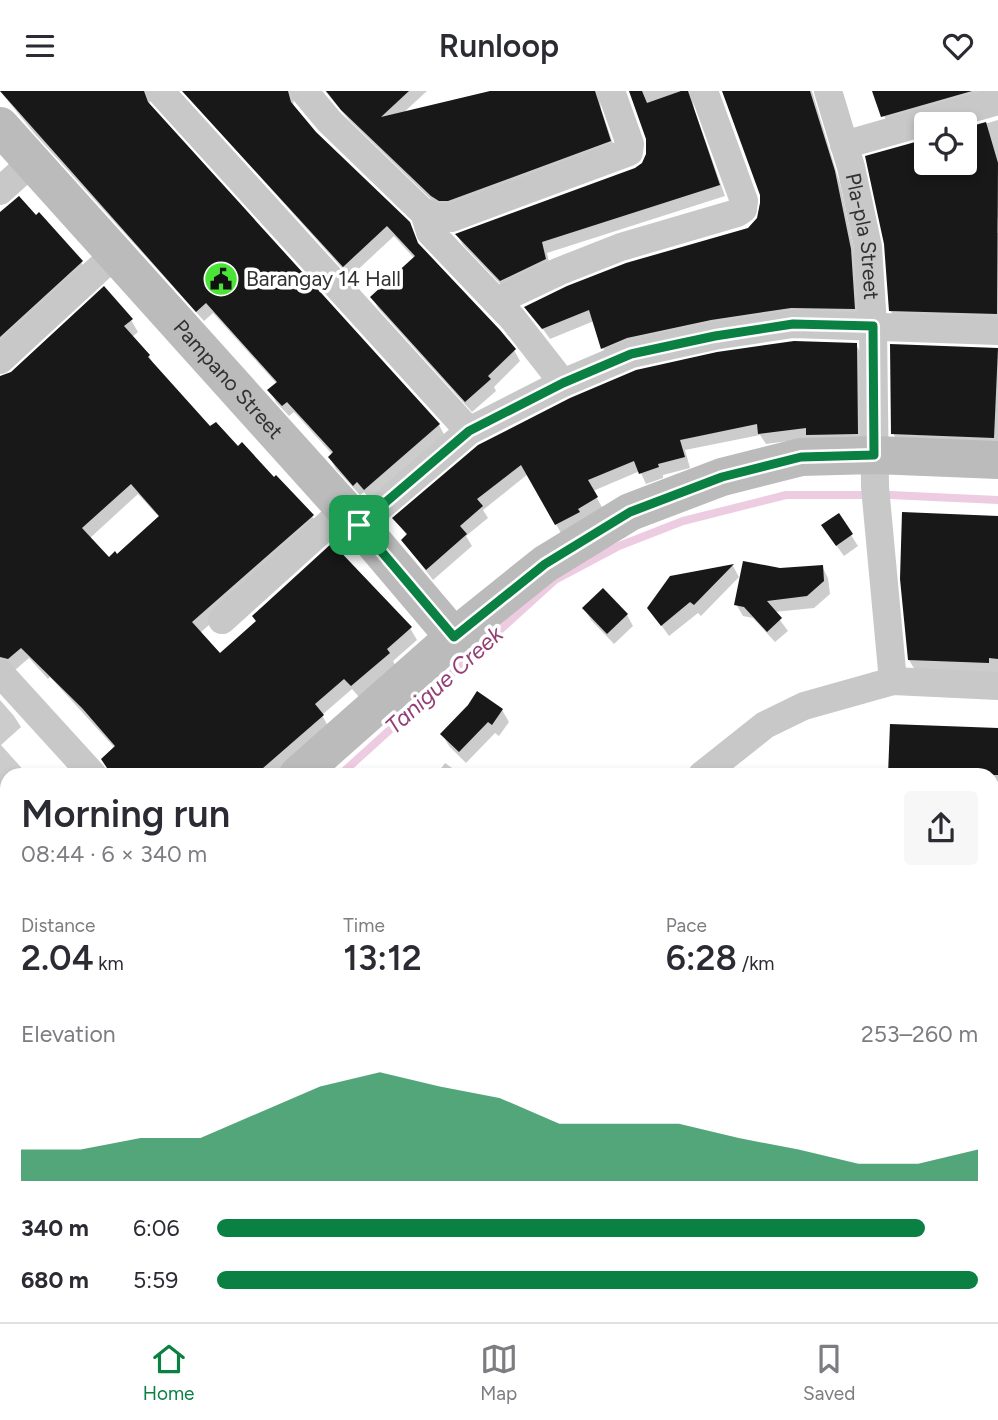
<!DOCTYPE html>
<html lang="en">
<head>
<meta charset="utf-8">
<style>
  :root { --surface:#fff; --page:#f7f7f7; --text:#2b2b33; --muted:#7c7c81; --line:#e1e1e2; --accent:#0b8043 }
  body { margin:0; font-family:Figtree,sans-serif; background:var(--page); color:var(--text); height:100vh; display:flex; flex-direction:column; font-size:26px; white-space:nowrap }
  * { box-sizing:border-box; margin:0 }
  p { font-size:23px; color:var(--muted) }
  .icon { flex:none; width:38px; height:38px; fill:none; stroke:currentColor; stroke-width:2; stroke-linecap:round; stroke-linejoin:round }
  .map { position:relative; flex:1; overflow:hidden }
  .details { position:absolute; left:0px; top:677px; width:999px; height:555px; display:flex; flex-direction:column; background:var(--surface); border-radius:21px 21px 0 0; box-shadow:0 4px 10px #0003 }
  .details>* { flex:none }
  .fabs { position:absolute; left:914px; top:21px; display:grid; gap:14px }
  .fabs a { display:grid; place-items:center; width:63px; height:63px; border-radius:7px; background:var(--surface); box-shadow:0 4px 10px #0003; font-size:35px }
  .pin { position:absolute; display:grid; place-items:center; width:60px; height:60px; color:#fff; margin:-30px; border-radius:14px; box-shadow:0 4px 10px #0006 }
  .round { display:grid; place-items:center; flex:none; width:74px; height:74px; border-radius:7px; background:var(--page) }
  .overview { display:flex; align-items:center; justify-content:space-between; height:119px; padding:0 21px }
  h1 { font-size:38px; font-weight:600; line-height:52px }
  .stats { display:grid; grid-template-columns:repeat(3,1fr); gap:10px; height:119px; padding:7px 21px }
  .stats div { display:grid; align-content:center }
  .stats b { font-size:35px; font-weight:600 }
  .stats small { font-size:19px; font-weight:400 }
  .stats p { font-size:19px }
  .chart { height:196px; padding:14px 21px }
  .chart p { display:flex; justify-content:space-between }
  .chart svg { width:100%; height:126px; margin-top:7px; fill:var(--accent); opacity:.7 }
  ul { padding:0 21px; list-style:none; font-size:23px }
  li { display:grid; grid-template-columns:112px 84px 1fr; align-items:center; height:52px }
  li i { height:18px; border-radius:9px; background:var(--accent) }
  header { display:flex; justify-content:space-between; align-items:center; height:91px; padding:0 21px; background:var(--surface); font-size:32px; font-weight:600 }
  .menu { display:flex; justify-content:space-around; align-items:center; height:98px; border-top:2px solid var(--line); background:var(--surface); font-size:19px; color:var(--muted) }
  .menu a { display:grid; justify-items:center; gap:4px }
  .menu .active { color:var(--accent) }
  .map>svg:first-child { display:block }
  .shadow { fill:#0003; fill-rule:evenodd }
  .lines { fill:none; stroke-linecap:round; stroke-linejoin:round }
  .stream { stroke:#edcce1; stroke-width:8 }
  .building { fill:#181818; fill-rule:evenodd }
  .street { stroke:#c8c8c8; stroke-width:28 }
  .secondary { stroke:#bbb; stroke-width:38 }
  .route-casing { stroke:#fff; stroke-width:14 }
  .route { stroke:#0b8043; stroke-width:9 }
  .labels { text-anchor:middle; stroke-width:7; stroke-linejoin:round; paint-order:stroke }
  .street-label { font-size:21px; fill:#313131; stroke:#fff }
  .poi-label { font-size:21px; fill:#313131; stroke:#fff; text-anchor:start }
  .water-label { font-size:23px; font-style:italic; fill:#933f76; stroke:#fff }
</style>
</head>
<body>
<header><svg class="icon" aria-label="menu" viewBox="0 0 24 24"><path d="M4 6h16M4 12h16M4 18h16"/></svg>Runloop<svg class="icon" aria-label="heart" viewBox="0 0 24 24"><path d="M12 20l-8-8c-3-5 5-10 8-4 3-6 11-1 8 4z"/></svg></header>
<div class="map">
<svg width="998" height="1231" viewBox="0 0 998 1231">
  <rect width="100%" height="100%" fill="#fff"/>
  <g class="shadow">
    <path d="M 0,0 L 148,0 L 151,5 L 149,15 L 439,334 L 445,345 L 371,409 L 364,401 L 360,404 L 336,378 L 330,367 L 333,364 L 294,321 L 289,325 L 276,311 L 270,300 L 277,293 L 213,222 L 204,230 L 34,42 Z"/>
    <path d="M 183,0 L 298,0 L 294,7 L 293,16 L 316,43 L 408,132 L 420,158 L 514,259 L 520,270 L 494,296 L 496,300 L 472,321 L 378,217 L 372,206 L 415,168 L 394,145 L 350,186 Z"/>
    <path d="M 325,0 L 427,0 L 402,23 L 505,0 L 604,0 L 600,8 L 601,18 L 616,61 L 439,116 L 350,30 Z"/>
    <path d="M 629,0 L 697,0 L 693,8 L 694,18 L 725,105 L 547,162 L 551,179 L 507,200 L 463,154 L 457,144 L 636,78 L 643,73 L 647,63 L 648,48 Z"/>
    <path d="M 724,0 L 812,0 L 840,93 L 857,171 L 860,229 L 609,268 L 603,257 L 594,230 L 550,248 L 527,216 L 749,139 L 758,128 L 761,104 Z"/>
    <path d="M 874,0 L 998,0 L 889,37 Z"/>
    <path d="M 998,29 L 998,127 L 950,138 L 951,144 L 998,142 L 998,234 L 897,231 L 890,219 L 926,72 L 964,72 L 964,39 Z"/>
    <path d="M 0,124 L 81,171 L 88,183 L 0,264 Z"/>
    <path d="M 131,229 L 138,241 L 132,246 L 149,265 L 156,278 L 210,338 L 237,358 L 312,425 L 319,436 L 200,542 L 220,565 L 410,537 L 417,549 L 393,570 L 395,574 L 359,606 L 352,598 L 322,624 L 329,637 L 275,684 L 111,684 L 115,657 L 50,586 L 48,588 L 29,567 L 15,579 L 0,579 L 0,287 ZM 138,403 L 160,427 L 117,465 L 109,468 L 90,447 Z"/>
    <path d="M 856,254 L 862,264 L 863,353 L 810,347 L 766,353 L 760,344 L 685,359 L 690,377 L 663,384 L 663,387 L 646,393 L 640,380 L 593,400 L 603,418 L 562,444 L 528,383 L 483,419 L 488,427 L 466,445 L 472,455 L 433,489 L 403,450 L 408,446 L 395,428 L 479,355 Z"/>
    <path d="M 892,255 L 998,258 L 998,358 L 899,354 L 893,342 Z"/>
    <path d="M 998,426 L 998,594 L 923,592 L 909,569 Z"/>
    <path d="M 851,444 L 858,455 L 844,465 L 830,446 Z"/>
    <path d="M 733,475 L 739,486 L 701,525 L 698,522 L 669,545 L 649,517 L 671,487 Z"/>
    <path d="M 822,475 L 828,487 L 830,503 L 814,517 L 774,521 L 788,540 L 775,551 L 753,527 L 743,525 L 736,513 L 780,479 Z"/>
    <path d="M 584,517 L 627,524 L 633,535 L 614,553 L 591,529 Z"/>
    <path d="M 0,609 L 14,625 L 21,636 L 1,654 L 28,684 L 7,684 L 7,751 L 0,756 Z"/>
    <path d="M 502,619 L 509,631 L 499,645 L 495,642 L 466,672 L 449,655 L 442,643 Z"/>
    <path d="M 892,635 L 998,639 L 998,1040 L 992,1040 L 992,684 L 889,684 Z"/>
    <path d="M 445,672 L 462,684 L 436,684 Z"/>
    <path d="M 7,776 L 7,869 L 0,871 L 0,778 Z"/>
    <path d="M 0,897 L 7,898 L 7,923 L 0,929 Z"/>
    <path d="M 0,1056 L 7,1064 L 7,1117 L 0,1109 Z"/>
    <path d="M 994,1113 L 998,1114 L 998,1218 L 992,1217 Z"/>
    <path d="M 422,1225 L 456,1225 L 456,1231 L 425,1231 Z"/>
    <path d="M 495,1225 L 983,1225 L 982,1231 L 499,1231 L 499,1225 Z"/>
  </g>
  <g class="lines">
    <g class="stream">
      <path d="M 890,404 L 998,409"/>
      <path d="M 340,684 L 555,489 L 619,455 L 683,430 L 786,404 L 867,404"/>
      <path d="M 0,995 L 7,989"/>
    </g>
  </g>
  <g class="building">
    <path d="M 0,0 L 144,0 L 148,11 L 440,333 L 364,399 L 357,391 L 353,395 L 328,366 L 333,361 L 287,311 L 282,315 L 267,299 L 277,291 L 206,212 L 196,221 Z"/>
    <path d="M 182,0 L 288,0 L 291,11 L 316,41 L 410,131 L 418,152 L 500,239 L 516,258 L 488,285 L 491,288 L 465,311 L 370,206 L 415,165 L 387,135 L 343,176 Z"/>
    <path d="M 326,0 L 409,0 L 381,26 L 490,0 L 595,0 L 611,50 L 448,110 L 439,110 L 431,105 L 341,19 Z"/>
    <path d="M 629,0 L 642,0 L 647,12 L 681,0 L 688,0 L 720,94 L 542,151 L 546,168 L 500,190 L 455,143 L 635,77 L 642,72 L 646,63 L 646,48 Z"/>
    <path d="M 722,0 L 810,0 L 835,80 L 851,158 L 855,218 L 791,217 L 711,229 L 627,247 L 601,258 L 589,219 L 542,238 L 524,216 L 567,195 L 626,172 L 748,137 L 757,127 L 760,112 L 760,104 Z"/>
    <path d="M 872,0 L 972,0 L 881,26 Z"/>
    <path d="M 986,31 L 998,72 L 997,223 L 889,220 L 884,153 L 865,65 L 926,48 L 926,72 L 964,72 L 964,37 Z"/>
    <path d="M 19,105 L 36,124 L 39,121 L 83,170 L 0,246 L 0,121 Z"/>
    <path d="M 104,195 L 133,228 L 124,235 L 150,264 L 148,266 L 210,335 L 216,331 L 238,355 L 242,351 L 274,386 L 276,384 L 314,424 L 192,531 L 220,562 L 256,530 L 252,525 L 332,452 L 412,536 L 387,558 L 390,562 L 351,595 L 344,588 L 315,613 L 324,624 L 255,684 L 109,684 L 109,680 L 101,668 L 115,655 L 82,617 L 21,557 L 8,568 L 0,566 L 0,285 L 11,281 ZM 131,393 L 159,425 L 117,463 L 115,460 L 109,466 L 82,437 Z"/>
    <path d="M 794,250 L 857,252 L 858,343 L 806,344 L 806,337 L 758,343 L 757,333 L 680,349 L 685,366 L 658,373 L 659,376 L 639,383 L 634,370 L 588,389 L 598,406 L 578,418 L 580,421 L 555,434 L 521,374 L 477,408 L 483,415 L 460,435 L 467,443 L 426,479 L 401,449 L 407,443 L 392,427 L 478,354 L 570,307 L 636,279 L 717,261 Z"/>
    <path d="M 890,253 L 998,257 L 994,347 L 891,343 Z"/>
    <path d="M 902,421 L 998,425 L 998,568 L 989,567 L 989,572 L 908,569 L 900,488 Z"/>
    <path d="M 839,422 L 853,443 L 836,455 L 821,434 Z"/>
    <path d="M 743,470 L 780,477 L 823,474 L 824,490 L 807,505 L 767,510 L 782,527 L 767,541 L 744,516 L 734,514 Z"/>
    <path d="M 734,473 L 694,514 L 690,511 L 661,535 L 647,517 L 670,485 Z"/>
    <path d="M 603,497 L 628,523 L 607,543 L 582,517 Z"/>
    <path d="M 477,600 L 503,618 L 492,634 L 488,631 L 459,661 L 440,643 L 468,614 Z"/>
    <path d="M 890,633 L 998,637 L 998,684 L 888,684 Z"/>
  </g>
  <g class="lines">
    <g class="street">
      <path d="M 160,0 L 469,340"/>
      <path d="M 304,0 L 329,30 L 421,119 L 434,126 L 451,127 L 629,61 L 630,53 L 611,0"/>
      <path id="s1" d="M 828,0 L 851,76 L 868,156 L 873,235 L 875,396 L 893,590"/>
      <path d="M 844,54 L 998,10"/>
      <path d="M 0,100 L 32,71"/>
      <path d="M 424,121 L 430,141 L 513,228 L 563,292"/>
      <path d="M 497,210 L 560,180 L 621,156 L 737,122 L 743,118 L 744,110 L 704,0"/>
      <path d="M 0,269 L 115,163"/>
      <path d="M 359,434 L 469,340 L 563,292 L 631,263 L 714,245 L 793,233 L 998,240"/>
      <path d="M 222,529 L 345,418"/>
      <path d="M 0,582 L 93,684"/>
      <path d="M 702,684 L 765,634 L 804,615 L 893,590 L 998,595"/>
      <path d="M 0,760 L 7,754"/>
      <path d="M 0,874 L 7,881"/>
    </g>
    <g class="secondary">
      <path id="s2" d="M 0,35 L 359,434 L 454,546"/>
      <path d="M 298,684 L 454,546 L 545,473 L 630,421 L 722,386 L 801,366 L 875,364 L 998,369"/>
      <path d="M 0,958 L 7,951"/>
    </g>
  </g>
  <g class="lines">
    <g class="route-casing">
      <path id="route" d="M 793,233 L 873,235 L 874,364 L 801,366 L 722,386 L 630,421 L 545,473 L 454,546 L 359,434 L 469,340 L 563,292 L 631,263 L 715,245 Z"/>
    </g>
    <use href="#route" class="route"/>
  </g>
  <defs>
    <g id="civic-disc" transform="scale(1.75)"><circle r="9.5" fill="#4ae437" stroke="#fff"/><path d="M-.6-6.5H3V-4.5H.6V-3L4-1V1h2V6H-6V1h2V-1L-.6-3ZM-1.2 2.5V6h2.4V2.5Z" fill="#111"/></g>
  </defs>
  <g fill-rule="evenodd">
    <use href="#civic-disc" x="221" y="188"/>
  </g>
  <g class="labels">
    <g class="street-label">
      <text dy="7" stroke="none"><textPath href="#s1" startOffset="150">Pla-pla Street</textPath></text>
      <text dy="7" stroke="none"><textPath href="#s2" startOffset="341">Pampano Street</textPath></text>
    </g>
    <g class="poi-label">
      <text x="246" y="195">Barangay 14 Hall</text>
    </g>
    <g class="water-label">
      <text transform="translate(444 589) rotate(-42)" y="8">Tanigue Creek</text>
    </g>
  </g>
</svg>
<div class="fabs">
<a><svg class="icon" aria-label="locate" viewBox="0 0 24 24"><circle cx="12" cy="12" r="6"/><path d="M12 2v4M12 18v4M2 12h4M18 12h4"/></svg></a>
</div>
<div class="pin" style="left:359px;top:434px;background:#1e9e55"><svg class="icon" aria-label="arrive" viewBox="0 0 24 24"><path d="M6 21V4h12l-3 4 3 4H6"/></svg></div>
<section class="details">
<div class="overview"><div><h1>Morning run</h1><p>08:44 · 6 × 340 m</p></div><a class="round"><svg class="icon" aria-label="share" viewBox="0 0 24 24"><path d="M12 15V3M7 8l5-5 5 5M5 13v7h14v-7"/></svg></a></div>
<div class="stats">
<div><p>Distance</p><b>2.04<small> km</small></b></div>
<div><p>Time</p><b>13:12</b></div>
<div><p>Pace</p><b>6:28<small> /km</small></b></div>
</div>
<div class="chart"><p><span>Elevation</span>253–260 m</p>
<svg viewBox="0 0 160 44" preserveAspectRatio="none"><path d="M0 44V33L10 33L20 29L30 29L40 20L50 11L60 6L70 11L80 15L90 24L100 24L110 24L120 29L130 33L140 38L150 38L160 33V44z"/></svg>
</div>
<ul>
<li><b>340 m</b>6:06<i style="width:93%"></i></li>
<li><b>680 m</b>5:59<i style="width:100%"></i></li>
</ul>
</section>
</div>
<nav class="menu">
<a class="active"><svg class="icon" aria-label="home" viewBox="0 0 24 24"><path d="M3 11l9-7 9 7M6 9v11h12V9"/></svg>Home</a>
<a><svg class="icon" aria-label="map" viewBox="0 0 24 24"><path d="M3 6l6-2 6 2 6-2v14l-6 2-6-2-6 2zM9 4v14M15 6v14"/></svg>Map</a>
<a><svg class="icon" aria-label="saved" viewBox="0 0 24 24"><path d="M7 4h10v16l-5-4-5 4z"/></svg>Saved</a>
</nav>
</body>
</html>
